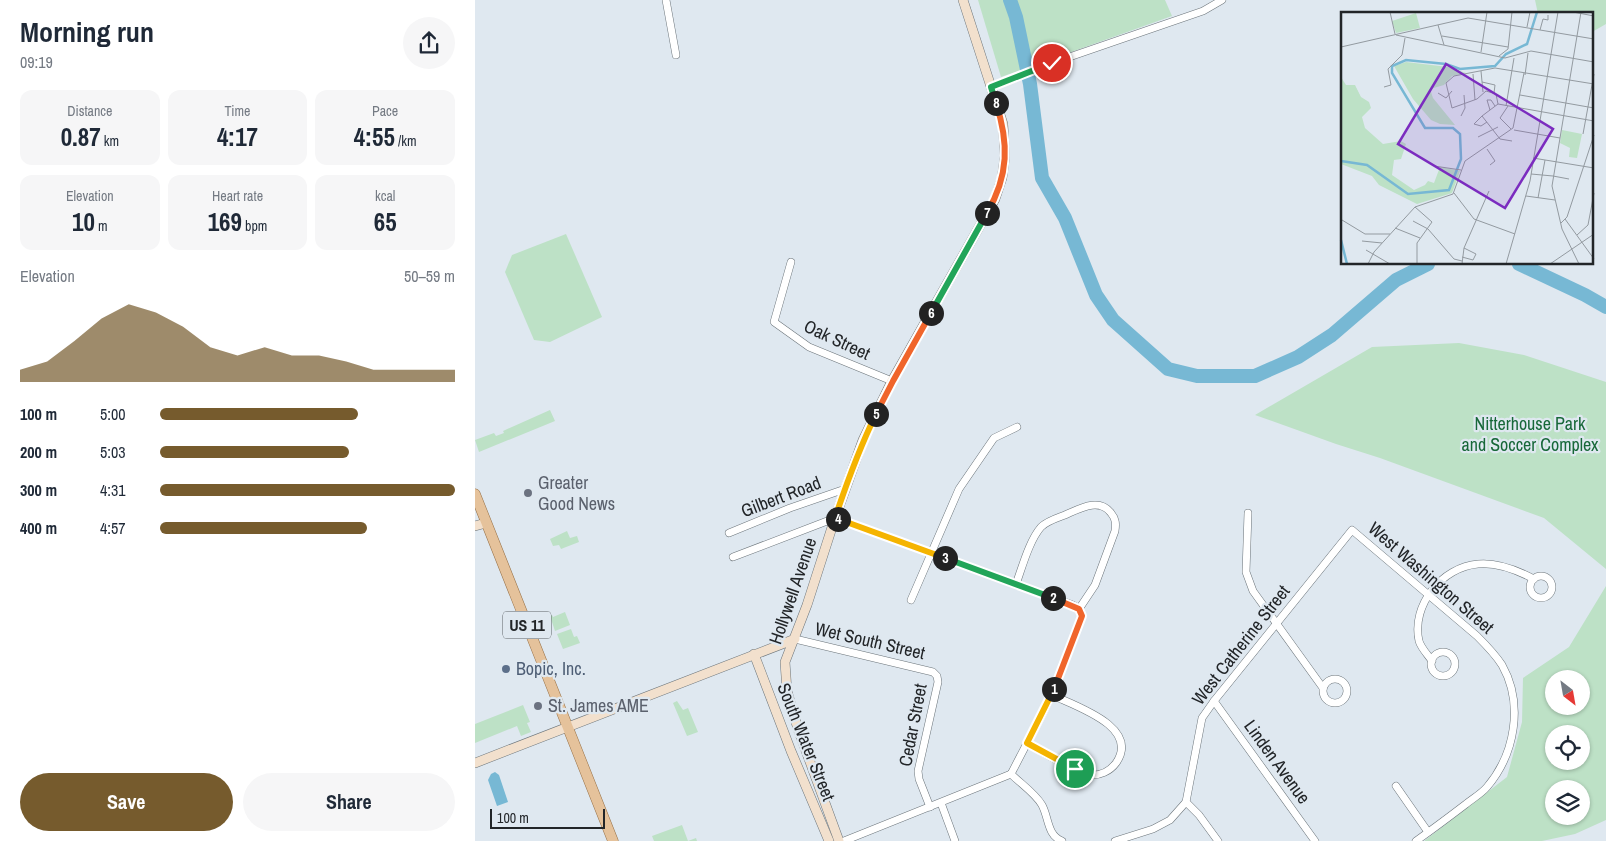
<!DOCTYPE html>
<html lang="en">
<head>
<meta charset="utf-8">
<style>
  :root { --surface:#fff; --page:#f6f6f7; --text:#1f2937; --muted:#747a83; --accent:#765b2d }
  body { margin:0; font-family:"Archivo Narrow",sans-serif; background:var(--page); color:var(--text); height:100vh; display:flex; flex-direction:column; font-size:19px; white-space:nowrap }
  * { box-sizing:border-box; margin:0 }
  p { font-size:16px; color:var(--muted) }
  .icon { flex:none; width:28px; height:28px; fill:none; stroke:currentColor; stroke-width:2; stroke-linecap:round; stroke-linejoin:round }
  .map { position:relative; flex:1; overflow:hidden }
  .panel { display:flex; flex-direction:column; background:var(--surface); width:475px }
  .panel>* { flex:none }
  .needle { width:32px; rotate:149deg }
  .buttons { position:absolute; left:1070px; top:670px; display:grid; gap:10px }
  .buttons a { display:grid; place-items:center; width:45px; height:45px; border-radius:50%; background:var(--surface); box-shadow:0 1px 4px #0004; font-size:25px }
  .scale { position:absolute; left:15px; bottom:12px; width:115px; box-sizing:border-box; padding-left:5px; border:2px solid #222528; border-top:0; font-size:14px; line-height:18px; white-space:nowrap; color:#222528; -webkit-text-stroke:4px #dfe8f0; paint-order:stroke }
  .pin { position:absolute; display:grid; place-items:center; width:42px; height:42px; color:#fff; margin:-21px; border:2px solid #fff; border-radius:50%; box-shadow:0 1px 5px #0007 }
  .km { position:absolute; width:25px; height:25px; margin:-12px; border-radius:50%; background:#222; color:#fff; font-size:14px; line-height:25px; text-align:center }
  .round { display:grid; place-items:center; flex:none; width:52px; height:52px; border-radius:26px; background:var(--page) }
  .headline { display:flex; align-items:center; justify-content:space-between; height:85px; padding:0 20px }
  h1 { font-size:28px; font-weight:800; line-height:38px }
  .figures { display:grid; grid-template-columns:repeat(3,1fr); gap:8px; height:85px; padding:5px 20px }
  .figures div { display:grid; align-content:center; border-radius:12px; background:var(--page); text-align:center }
  .figures b { font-size:25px; font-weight:800 }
  .figures small { font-size:14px; font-weight:400 }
  .figures p { font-size:14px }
  .chart { height:140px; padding:10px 20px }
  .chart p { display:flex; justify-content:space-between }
  .chart svg { width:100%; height:90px; margin-top:5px; fill:var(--accent); opacity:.7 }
  .primary-button { display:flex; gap:10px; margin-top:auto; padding:10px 20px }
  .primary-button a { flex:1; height:58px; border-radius:30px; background:var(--accent); color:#fff; font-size:20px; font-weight:800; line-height:58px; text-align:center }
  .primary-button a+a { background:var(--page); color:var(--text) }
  ul { padding:0 20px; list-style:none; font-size:16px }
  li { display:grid; grid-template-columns:80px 60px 1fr; align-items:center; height:38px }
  li i { height:12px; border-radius:6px; background:var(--accent) }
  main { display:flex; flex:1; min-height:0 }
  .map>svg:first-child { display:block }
  .green { fill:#bde1c6; fill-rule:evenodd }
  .water { fill:#77b8d4 }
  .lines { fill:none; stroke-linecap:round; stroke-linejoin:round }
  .river { stroke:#77b8d4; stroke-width:14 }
  .street-casing { stroke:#6b747a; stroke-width:8 }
  .secondary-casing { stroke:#6b747a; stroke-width:10 }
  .primary-casing { stroke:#967047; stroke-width:11 }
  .street { stroke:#fff; stroke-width:7 }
  .secondary { stroke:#f2e0cd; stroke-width:9 }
  .primary { stroke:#e5c29b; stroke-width:10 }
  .split-1-casing { stroke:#fff; stroke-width:10 }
  .split-2-casing { stroke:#fff; stroke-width:10 }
  .split-3-casing { stroke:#fff; stroke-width:10 }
  .split-4-casing { stroke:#fff; stroke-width:10 }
  .split-5-casing { stroke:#fff; stroke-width:10 }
  .split-6-casing { stroke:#fff; stroke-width:10 }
  .split-7-casing { stroke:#fff; stroke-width:10 }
  .split-8-casing { stroke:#fff; stroke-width:10 }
  .split-9-casing { stroke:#fff; stroke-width:10 }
  .split-1 { stroke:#f5b400; stroke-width:6 }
  .split-2 { stroke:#f0652b; stroke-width:6 }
  .split-3 { stroke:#22a559; stroke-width:6 }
  .split-4 { stroke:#f5b400; stroke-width:6 }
  .split-5 { stroke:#f5b400; stroke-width:6 }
  .split-6 { stroke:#f0652b; stroke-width:6 }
  .split-7 { stroke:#22a559; stroke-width:6 }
  .split-8 { stroke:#f0652b; stroke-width:6 }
  .split-9 { stroke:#22a559; stroke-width:6 }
  .worship-dot { fill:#6b7280; stroke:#dfe8f0; stroke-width:2 }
  .service-dot { fill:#5c6f8a; stroke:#dfe8f0; stroke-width:2 }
  .labels { text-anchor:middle; stroke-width:4.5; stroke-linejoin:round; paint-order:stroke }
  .shield { fill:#dfe8f0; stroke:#5b6064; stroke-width:1 }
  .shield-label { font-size:16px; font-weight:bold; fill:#222528 }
  .street-label { font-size:18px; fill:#222528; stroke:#dfe8f0 }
  .park-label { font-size:18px; fill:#176839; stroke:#dfe8f0 }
  .worship-label { font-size:18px; fill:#5b616d; stroke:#dfe8f0; text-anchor:start }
  .service-label { font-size:18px; fill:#4e5e75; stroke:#dfe8f0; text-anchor:start }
  .inset-river { fill:none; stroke:#77b8d4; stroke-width:2.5 }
  .inset-road { fill:none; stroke:#939aa0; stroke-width:1 }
  .view { fill:#7b2cbf; fill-opacity:0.15; stroke:#7b2cbf; stroke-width:2.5 }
  .inset-edge { fill:none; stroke:#222528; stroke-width:2.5 }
</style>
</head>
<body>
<main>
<section class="panel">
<div class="headline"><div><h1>Morning run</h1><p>09:19</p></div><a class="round"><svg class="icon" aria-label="share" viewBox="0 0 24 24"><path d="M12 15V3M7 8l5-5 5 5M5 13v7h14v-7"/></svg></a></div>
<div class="figures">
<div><p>Distance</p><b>0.87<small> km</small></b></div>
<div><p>Time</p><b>4:17</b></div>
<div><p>Pace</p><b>4:55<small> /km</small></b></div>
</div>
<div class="figures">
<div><p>Elevation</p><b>10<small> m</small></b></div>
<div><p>Heart rate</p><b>169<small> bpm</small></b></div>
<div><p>kcal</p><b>65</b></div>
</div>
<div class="chart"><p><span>Elevation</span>50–59 m</p>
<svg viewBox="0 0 160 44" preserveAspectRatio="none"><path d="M0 44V38L10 34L20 24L30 13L40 6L50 10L60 17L70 27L80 31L90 27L100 31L110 31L120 34L130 38L140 38L150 38L160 38V44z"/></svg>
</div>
<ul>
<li><b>100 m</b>5:00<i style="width:67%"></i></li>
<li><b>200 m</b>5:03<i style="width:64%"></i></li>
<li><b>300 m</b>4:31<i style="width:100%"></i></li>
<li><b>400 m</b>4:57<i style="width:70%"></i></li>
</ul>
<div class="primary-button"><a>Save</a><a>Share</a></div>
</section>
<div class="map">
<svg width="1131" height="841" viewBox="0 0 1131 841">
  <rect width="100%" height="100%" fill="#dfe8f0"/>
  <g class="green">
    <path d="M 503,0 L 690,0 L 697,16 L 526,77 Z"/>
    <path d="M 1060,0 L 1131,0 L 1131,24 L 1117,32 L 1117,14 L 1063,14 Z"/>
    <path d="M 91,234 L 127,317 L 75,342 L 59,340 L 30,272 L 37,255 Z"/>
    <path d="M 984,343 L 1049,355 L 1131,382 L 1131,569 L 1069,518 L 905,458 L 861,444 L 780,415 L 897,347 Z"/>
    <path d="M 75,410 L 80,421 L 4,452 L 0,440 L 19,433 L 21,436 L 29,433 L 28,431 Z"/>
    <path d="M 92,531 L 95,538 L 102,536 L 104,542 L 86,549 L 84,545 L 78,546 L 75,539 Z"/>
    <path d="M 1131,586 L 1131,820 L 1100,834 L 1067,841 L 949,841 L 1032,777 L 1047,722 L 1048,678 L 1094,647 ZM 1079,679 L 1106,679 L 1106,706 L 1079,706 ZM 1079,734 L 1106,734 L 1106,761 L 1079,761 ZM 1079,789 L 1106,789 L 1106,816 L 1079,816 Z"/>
    <path d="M 90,612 L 95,625 L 80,631 L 75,616 L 77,615 L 78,617 Z"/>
    <path d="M 96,629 L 99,637 L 102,636 L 105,643 L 88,649 L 82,634 Z"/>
    <path d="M 202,701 L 208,710 L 213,708 L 223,732 L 212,736 L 198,703 Z"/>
    <path d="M 48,705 L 55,722 L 52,723 L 56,732 L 46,736 L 42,726 L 0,743 L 0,724 Z"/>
    <path d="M 207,825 L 213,841 L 221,838 L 222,841 L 179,841 L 177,836 Z"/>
  </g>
  <path class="water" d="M 20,772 L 24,775 L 33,802 L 22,806 L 13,780 L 16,774 Z"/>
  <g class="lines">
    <g class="river">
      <path d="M 535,0 L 541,17 L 555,84 L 567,178 L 590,218 L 621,295 L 638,320 L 693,369 L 722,376 L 780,376 L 823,357 L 857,335 L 921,280 L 953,264"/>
      <path d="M 1044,264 L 1110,295 L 1131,307"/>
    </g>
    <g class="street-casing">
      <g id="street">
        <path d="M 191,0 L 201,55"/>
        <path d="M 517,87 L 577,63 L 728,11 L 747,0"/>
        <path d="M 316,262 L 299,322 L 334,347 L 417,381"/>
        <path d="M 773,513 L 771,572 L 778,591 L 848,688"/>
        <path d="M 254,533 L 315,508 L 370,489"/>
        <path d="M 258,557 L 360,518 L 598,605 L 604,609 L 607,616 L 577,695 L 536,774"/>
        <circle cx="1066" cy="587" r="11"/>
        <path d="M 541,584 C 547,568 554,541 566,527 C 572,521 582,518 590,515 C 604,509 624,497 636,513 C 641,519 641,524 640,531 L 620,585 L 604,609"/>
        <path d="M 436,600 L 484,489 L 519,438 L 542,427"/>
        <path d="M 320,639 L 458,672 L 462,676 L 463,682 L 443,771 L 444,779 L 455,807"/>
        <circle cx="968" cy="664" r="12"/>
        <path d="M 957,661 C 953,655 946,648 944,641 C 936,605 967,567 1003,564 C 1023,562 1042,570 1059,579"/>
        <circle cx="860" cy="691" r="12"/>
        <path d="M 739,701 L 840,841"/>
        <path d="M 552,743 C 565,750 602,774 614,775 C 625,776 635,771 641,763 C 666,727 600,706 577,695"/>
        <path d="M 536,774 C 546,784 560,793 567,805 C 574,818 572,835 587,841"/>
        <path d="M 921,786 L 953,832"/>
        <path d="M 711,802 L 724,815 L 743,841"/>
        <path d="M 466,803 L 480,841"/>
        <path d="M 369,841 L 536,774"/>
        <path d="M 640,841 L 678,829 L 695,820 L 711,802 L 727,718 L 739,701 L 877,530 L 1002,636 C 1011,645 1020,654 1027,665 C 1049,704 1040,754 1012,787 C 1006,794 997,799 991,804 C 974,817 958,829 941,841"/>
      </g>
    </g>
    <g class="secondary-casing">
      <g id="secondary">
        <path d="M 0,526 L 11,523"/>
        <path d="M 279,654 L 316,751 L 354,841"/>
        <path d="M 0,763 L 320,639"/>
        <path d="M 364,841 L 323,729 L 312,691 L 310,662 L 332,605 L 360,518 L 388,440 L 417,381 L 520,199 L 527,178 L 530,156 L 528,124 L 488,0"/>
      </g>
    </g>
    <g class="primary-casing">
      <path id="primary" d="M 0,494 L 138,841"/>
    </g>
    <use href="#street" class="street"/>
    <use href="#secondary" class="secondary"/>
    <use href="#primary" class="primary"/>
  </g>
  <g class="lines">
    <g class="split-1-casing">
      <path id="split-1" d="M 579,689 L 552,743 L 600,769"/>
    </g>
    <g class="split-2-casing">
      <path id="split-2" d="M 578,598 L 604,609 L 607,616 L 579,689"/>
    </g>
    <g class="split-3-casing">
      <path id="split-3" d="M 470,558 L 578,598"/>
    </g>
    <g class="split-4-casing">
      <path id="split-4" d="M 363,519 L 470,558"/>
    </g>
    <g class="split-5-casing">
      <path id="split-5" d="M 363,519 L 360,518 C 372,482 385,447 401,414"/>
    </g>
    <g class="split-6-casing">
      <path id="split-6" d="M 401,414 L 418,381 L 456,313"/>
    </g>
    <g class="split-7-casing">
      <path id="split-7" d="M 456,313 L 512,213"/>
    </g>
    <g class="split-8-casing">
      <path id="split-8" d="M 512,213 C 534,175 534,143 521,103"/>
    </g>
    <g class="split-9-casing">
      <path id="split-9" d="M 521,103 L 516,87 L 577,63"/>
    </g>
    <use href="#split-1" class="split-1"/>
    <use href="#split-2" class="split-2"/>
    <use href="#split-3" class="split-3"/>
    <use href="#split-4" class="split-4"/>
    <use href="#split-5" class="split-5"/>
    <use href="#split-6" class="split-6"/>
    <use href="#split-7" class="split-7"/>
    <use href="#split-8" class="split-8"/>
    <use href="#split-9" class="split-9"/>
  </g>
  <g class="worship-dot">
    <circle cx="53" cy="493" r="5"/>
    <circle cx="63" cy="706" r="5"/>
  </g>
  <circle class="service-dot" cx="31" cy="669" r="5"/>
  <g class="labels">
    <rect class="shield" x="28" y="611.5" width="48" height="27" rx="4"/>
    <g class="shield-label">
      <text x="52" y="631">US 11</text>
    </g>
    <g class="street-label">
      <text transform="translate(362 340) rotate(25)" y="6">Oak Street</text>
      <text transform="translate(306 497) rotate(-21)" y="6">Gilbert Road</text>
      <text transform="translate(956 578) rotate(41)" y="6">West Washington Street</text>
      <text transform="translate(318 591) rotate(-71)" y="6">Hollywell Avenue</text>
      <text transform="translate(395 641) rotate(13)" y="6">Wet South Street</text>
      <text transform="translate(766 645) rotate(-52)" y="6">West Catherine Street</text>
      <text transform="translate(438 725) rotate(-79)" y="6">Cedar Street</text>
      <text transform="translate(331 742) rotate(68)" y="6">South Water Street</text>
      <text transform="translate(802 762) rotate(54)" y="6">Linden Avenue</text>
    </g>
    <g class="park-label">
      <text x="1055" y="430">Nitterhouse Park<tspan x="1055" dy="21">and Soccer Complex</tspan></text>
    </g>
    <g class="worship-label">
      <text x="63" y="489">Greater<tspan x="63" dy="21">Good News</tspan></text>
      <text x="73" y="712">St. James AME</text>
    </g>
    <g class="service-label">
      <text x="41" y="675">Bopic, Inc.</text>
    </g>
  </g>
  <g transform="translate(866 12)">
    <rect width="252" height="252" fill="#dfe8f0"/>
    <path d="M 75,1 L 79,16 L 55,21 L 51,9 ZM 65,50 L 107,55 L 125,61 L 111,64 L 103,73 L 89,77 L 92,86 L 114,113 L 99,112 L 90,108 L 72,87 L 53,54 ZM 0,65 L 5,73 L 14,73 L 20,85 L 28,90 L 30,96 L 21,105 L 24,116 L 42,132 L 60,129 L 65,132 L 60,147 L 53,148 L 51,163 L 73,178 L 84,173 L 87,169 L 93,171 L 99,155 L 119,159 L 111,181 L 76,192 L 38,173 L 31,164 L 0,152 ZM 221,118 L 241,122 L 236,146 L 228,145 L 229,136 L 219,131 Z" fill="#bde1c6"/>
    <path class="inset-river" d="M 0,149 L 26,153 L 67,182 L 108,178 L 120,147 L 119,122 L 112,116 L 84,116 L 51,61 L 51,54 L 65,48 L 105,52 L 119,57 L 154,54 L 165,42 L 186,32 L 196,0M 0,228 L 6,252"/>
    <path class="inset-road" d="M 49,0 L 54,22M 232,0 L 253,4M 97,13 L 103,33M 186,15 L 189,0M 199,18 L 202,7 L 207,8 L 207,3M 55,23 L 164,46 L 190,39 L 253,50M 101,24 L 167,35M 0,35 L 127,6 L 253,27M 140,40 L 146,0M 158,44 L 167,37 L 171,0M 140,59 L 142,80M 132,62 L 134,88M 184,63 L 187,41M 141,70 L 154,73 L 153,81M 43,75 L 50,73 L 47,57 L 61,43 L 64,26M 97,81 L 105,86 L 111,79M 179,83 L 253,96M 157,92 L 155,82 L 145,79 L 136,87 L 111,96 L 105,71 L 113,64 L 154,56 L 253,72M 157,92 L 253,109M 157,92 L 141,104 L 159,127 L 171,129M 165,94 L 173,46M 167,94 L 159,106 L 170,117M 149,98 L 146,88 L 150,88 L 154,94M 120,104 L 124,96 L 123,83M 141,104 L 133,112 L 140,114 L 146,110M 173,118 L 219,126M 242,122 L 253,62M 137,125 L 157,115M 146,137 L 154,149 L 149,153M 192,146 L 253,156M 93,154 L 120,158M 190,162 L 212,164M 212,164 L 228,167M 113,181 L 133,207 L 174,222M 185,184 L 214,188M 197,186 L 204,148M 74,195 L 91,210 L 76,231 L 76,252M 224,207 L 253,247M 1,208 L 24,222 L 49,222M 72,209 L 87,217 L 113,247 L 121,249M 220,211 L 226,205 L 253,123M 54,216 L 79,226M 236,223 L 247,213 L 253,181M 21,229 L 41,231M 25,238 L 49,252M 121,245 L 132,248 L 135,242 L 123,236M 27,252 L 33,240 L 74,195 L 112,182 L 124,149 L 172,116 L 183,61M 121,252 L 123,236 L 148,179M 165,252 L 189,169 L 217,0M 209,252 L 253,222M 238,252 L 221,217 L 211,174 L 240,0"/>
    <path class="view" d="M 105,52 L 212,117 L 164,196 L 57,132 Z"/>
    <rect width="252" height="252" class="inset-edge"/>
  </g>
</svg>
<div class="buttons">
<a><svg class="needle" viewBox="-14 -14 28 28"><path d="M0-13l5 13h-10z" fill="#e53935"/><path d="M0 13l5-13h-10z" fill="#747a83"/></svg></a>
<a><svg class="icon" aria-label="locate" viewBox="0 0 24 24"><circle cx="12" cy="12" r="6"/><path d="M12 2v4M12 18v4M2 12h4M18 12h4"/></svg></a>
<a><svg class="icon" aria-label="layers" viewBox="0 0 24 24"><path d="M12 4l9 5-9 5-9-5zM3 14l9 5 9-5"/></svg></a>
</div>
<div class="scale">100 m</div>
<div class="pin" style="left:600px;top:769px;background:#1e9e55"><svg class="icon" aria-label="arrive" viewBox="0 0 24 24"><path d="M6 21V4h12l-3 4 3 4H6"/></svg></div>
<div class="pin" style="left:577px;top:63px;background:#d93025"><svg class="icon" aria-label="check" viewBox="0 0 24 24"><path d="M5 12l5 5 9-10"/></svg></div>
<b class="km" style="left:579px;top:689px">1</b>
<b class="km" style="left:578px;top:598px">2</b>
<b class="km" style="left:470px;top:558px">3</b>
<b class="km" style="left:363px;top:519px">4</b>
<b class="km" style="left:401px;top:414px">5</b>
<b class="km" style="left:456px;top:313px">6</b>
<b class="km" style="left:512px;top:213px">7</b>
<b class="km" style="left:521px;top:103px">8</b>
</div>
</main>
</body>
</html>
